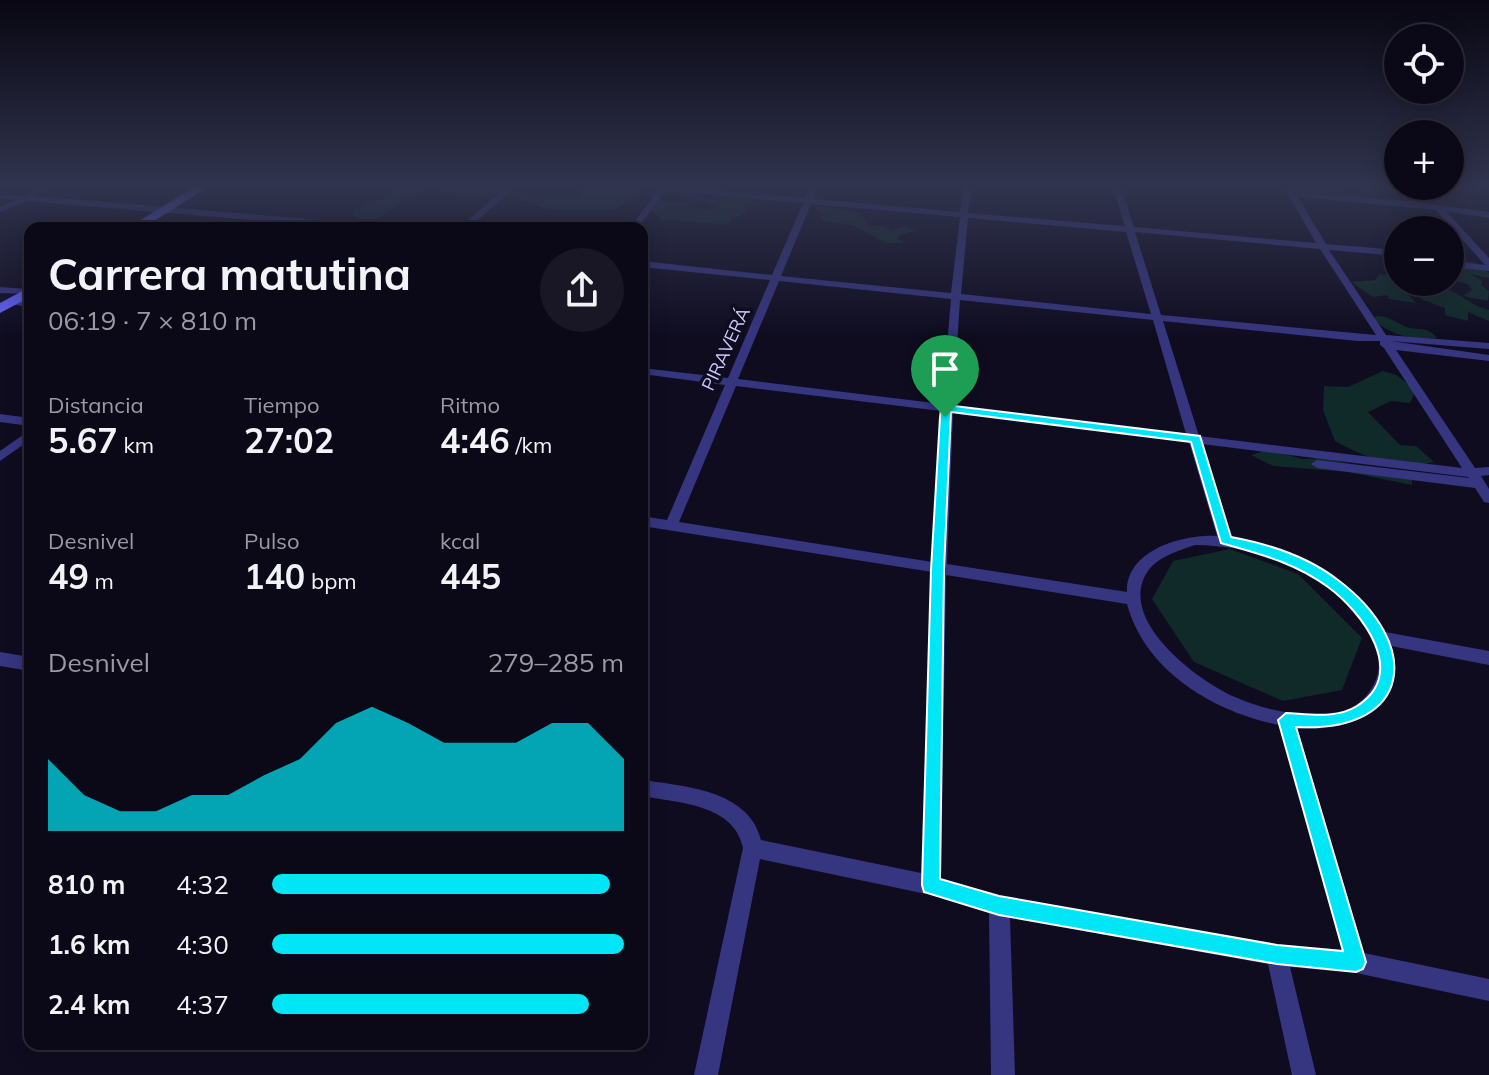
<!DOCTYPE html>
<html lang="es">
<head>
<meta charset="utf-8">
<style>
  :root { --surface:#0b0918; --page:#191725; --text:#f1f3f6; --muted:#9a9aa2; --line:#2b2a37; --accent:#00e6f6 }
  body { margin:0; font-family:Mulish,sans-serif; background:var(--page); color:var(--text); height:100vh; display:flex; flex-direction:column; font-size:30px; white-space:nowrap }
  * { box-sizing:border-box; margin:0 }
  p { font-size:26px; color:var(--muted) }
  .icon { flex:none; width:44px; height:44px; fill:none; stroke:currentColor; stroke-width:2; stroke-linecap:round; stroke-linejoin:round }
  .map { position:relative; flex:1; overflow:hidden }
  .panel { position:absolute; left:24px; top:222px; width:624px; height:828px; display:flex; flex-direction:column; background:var(--surface); border-radius:16px; box-shadow:0 4px 20px #0003,0 0 0 2px var(--line) }
  .panel>* { flex:none }
  .controls { position:absolute; left:1384px; top:24px; display:grid; gap:16px }
  .controls a { display:grid; place-items:center; width:80px; height:80px; border-radius:50%; background:var(--surface); box-shadow:0 4px 20px #0003,0 0 0 2px var(--line); font-size:40px }
  .pin { position:absolute; display:grid; place-items:center; width:68px; height:68px; color:#fff; margin:-82px -34px; border-radius:50% 50% 50% 0; rotate:-45deg; box-shadow:0 0 8px #0007 }
  .pin .icon { rotate:45deg }
  .round { display:grid; place-items:center; flex:none; width:84px; height:84px; border-radius:42px; background:var(--page) }
  .headline { display:flex; align-items:center; justify-content:space-between; height:136px; padding:0 24px }
  h1 { font-size:44px; font-weight:700; line-height:60px }
  .metrics { display:grid; grid-template-columns:repeat(3,1fr); gap:12px; height:136px; padding:8px 24px }
  .metrics div { display:grid; align-content:center }
  .metrics b { font-size:34px; font-weight:700 }
  .metrics small { font-size:22px; font-weight:400 }
  .metrics p { font-size:22px }
  .chart { height:224px; padding:16px 24px }
  .chart p { display:flex; justify-content:space-between }
  .chart svg { width:100%; height:144px; margin-top:8px; fill:var(--accent); opacity:.7 }
  ul { padding:0 24px; list-style:none; font-size:26px }
  li { display:grid; grid-template-columns:128px 96px 1fr; align-items:center; height:60px }
  li i { height:20px; border-radius:10px; background:var(--accent) }
  .map>svg:first-child { display:block }
  .green { fill:#0f2a28 }
  .lines { fill:none; stroke-linecap:round; stroke-linejoin:round }
  .street { fill:#363580; fill-rule:evenodd }
  .secondary { fill:#6263ff; fill-rule:evenodd }
  .route { fill:#00e6f6; stroke:#fff; stroke-width:2; fill-rule:evenodd }
  .labels { text-anchor:middle; stroke-width:7; stroke-linejoin:round; paint-order:stroke }
  .far-street-label { font-size:18px; fill:#cfcbff; stroke:#0f0c20 }
</style>
</head>
<body>
<div class="map">
<svg width="1489" height="1075" viewBox="0 0 1489 1075">
  <rect width="100%" height="100%" fill="#0f0c20"/>
  <g class="green">
    <path d="M 399,187 L 503,187 C 470,213 452,182 419,191 C 392,198 388,230 352,216 L 356,209 L 385,198 Z"/>
    <path d="M 585,187 L 643,191 L 614,210 L 549,210 L 517,198 L 522,193 L 577,199 L 584,197 L 580,189 Z"/>
    <path d="M 1294,187 L 1325,187 L 1357,194 L 1361,189 L 1359,187 L 1397,187 L 1405,193 L 1377,192 L 1382,196 L 1358,195 L 1357,199 L 1306,195 Z"/>
    <path d="M 679,193 L 717,201 L 732,198 L 766,203 L 746,208 L 746,213 L 731,219 L 730,225 L 661,219 L 652,210 L 654,202 L 694,202 L 683,207 L 712,211 L 715,207 L 695,196 L 676,195 Z"/>
    <path d="M 827,207 L 859,212 L 869,226 L 883,226 L 892,231 L 905,226 L 915,231 L 899,235 L 898,239 L 904,243 L 886,243 L 852,225 L 821,220 L 821,216 L 834,215 L 820,213 L 816,208 Z"/>
    <path d="M 1450,258 L 1477,263 L 1489,273 L 1489,278 L 1470,274 L 1482,281 L 1481,285 L 1489,291 L 1488,301 L 1463,296 L 1472,290 L 1468,284 L 1450,280 L 1450,275 L 1455,272 L 1451,270 L 1458,266 L 1450,265 Z"/>
    <path d="M 1380,274 L 1398,275 L 1398,282 L 1418,282 L 1417,286 L 1424,289 C 1454,281 1461,303 1489,310 L 1489,321 L 1468,312 L 1468,321 L 1445,315 L 1445,308 L 1423,300 L 1410,290 L 1407,293 L 1416,303 L 1389,299 L 1387,295 L 1373,297 L 1351,282 L 1375,280 Z"/>
    <path d="M 1376,316 C 1390,316 1396,323 1407,327 C 1420,331 1427,326 1437,338 C 1413,341 1390,335 1373,319 Z"/>
    <path d="M 1383,371 L 1396,375 L 1416,390 L 1410,403 L 1391,401 L 1368,412 L 1400,445 L 1416,446 L 1434,462 C 1398,470 1367,459 1335,441 L 1323,410 L 1324,386 L 1348,387 Z"/>
    <path d="M 1267,450 L 1303,459 L 1324,458 L 1412,478 L 1412,485 L 1348,472 L 1273,466 L 1251,455 Z"/>
    <path d="M 1230,549 L 1298,574 L 1362,638 L 1342,690 L 1283,701 L 1194,662 L 1152,599 L 1173,561 Z"/>
  </g>
  <g class="lines">
    <g class="street">
      <path d="M 41,187 L 51,187 L 34,196 L 379,225 L 383,228 L 348,228 L 26,201 L 0,212 L 0,207 L 15,200 L 0,198 L 0,194 L 23,196 Z"/>
      <path d="M 507,187 L 516,187 L 468,228 L 459,228 Z"/>
      <path d="M 644,187 L 676,187 L 805,198 L 810,187 L 818,187 L 813,199 L 960,212 L 963,187 L 971,187 L 968,213 L 1125,226 L 1113,187 L 1121,187 L 1134,227 L 1316,243 L 1284,187 L 1292,187 L 1295,192 L 1409,201 L 1489,212 L 1489,218 L 1446,211 L 1489,258 L 1489,271 L 1450,267 L 1450,261 L 1485,265 L 1436,210 L 1298,197 L 1326,244 L 1398,250 L 1398,256 L 1329,250 L 1386,335 L 1489,343 L 1489,349 L 1390,341 L 1489,355 L 1489,361 L 1396,350 L 1475,468 L 1489,467 L 1489,475 L 1481,476 L 1489,489 L 1489,503 L 1484,502 L 1475,488 L 1317,468 L 1311,464 L 1317,460 L 1469,478 L 1468,477 L 1202,444 L 1231,537 C 1294,548 1352,576 1385,632 L 1489,651 L 1489,665 L 1391,646 C 1412,709 1348,733 1297,728 L 1364,953 L 1489,979 L 1489,1001 L 1356,973 L 1290,967 L 1316,1075 L 1292,1075 L 1268,964 L 1010,918 L 1015,1075 L 991,1075 L 989,913 L 931,895 L 760,859 L 718,1075 L 694,1075 L 743,848 C 734,804 679,803 642,796 L 642,780 C 684,786 749,790 761,840 L 921,873 L 932,572 L 642,526 L 642,516 L 667,520 L 725,385 L 642,374 L 642,368 L 728,378 L 770,280 L 642,267 L 642,261 L 772,275 L 803,203 L 665,191 L 638,228 L 630,228 L 658,190 ZM 811,204 L 960,217 L 951,293 L 781,276 ZM 968,218 L 1126,232 L 1151,314 L 961,294 ZM 1135,232 L 1320,249 L 1376,335 L 1161,315 ZM 779,281 L 951,299 L 942,404 L 738,379 ZM 960,300 L 1153,320 L 1186,434 L 953,406 ZM 1163,321 L 1357,341 L 1380,341 L 1380,345 L 1384,348 L 1462,468 L 1199,436 ZM 736,386 L 941,411 L 932,562 L 679,522 ZM 953,413 L 1189,442 L 1217,536 C 1183,534 1126,550 1127,592 L 947,564 ZM 1195,545 C 1237,546 1280,554 1316,578 C 1350,602 1403,654 1366,696 C 1356,708 1339,714 1323,715 C 1293,716 1262,709 1235,697 C 1198,681 1115,619 1148,571 C 1159,556 1178,551 1195,545 ZM 946,575 L 1127,604 C 1145,671 1214,712 1279,725 L 1342,950 L 1277,944 L 999,896 L 941,878 Z"/>
      <path d="M 0,287 L 28,289 L 30,294 L 0,293 Z"/>
      <path d="M 12,299 L 30,301 L 30,307 L 8,304 L 8,300 Z"/>
      <path d="M 0,414 L 30,418 L 30,426 L 0,422 Z"/>
      <path d="M 30,430 L 30,440 L 0,461 L 0,451 Z"/>
      <path d="M 0,652 L 30,657 L 30,671 L 0,666 Z"/>
    </g>
    <g class="secondary">
      <path d="M 194,187 L 208,187 L 143,228 L 128,228 Z"/>
      <path d="M 30,287 L 30,297 L 0,313 L 0,303 Z"/>
    </g>
  </g>
  <linearGradient id="sky" x2="0" y2="1"><stop stop-color="#080712"/><stop offset="0.55" stop-color="#31344e"/><stop offset="1" stop-color="#31344e" stop-opacity="0"/></linearGradient>
  <rect width="1489" height="338" fill="url(#sky)"/>
  <path class="route" d="M 946,405 L 1200,436 L 1231,537 C 1269,544 1307,556 1338,580 C 1423,644 1414,733 1296,727 L 1366,962 L 1363,969 L 1356,972 L 1277,964 L 999,915 L 924,892 L 922,885 L 931,570 L 940,417 L 941,408 ZM 951,412 L 1191,442 L 1221,543 C 1259,554 1294,562 1328,587 C 1362,612 1409,673 1357,706 C 1337,719 1309,714 1286,713 L 1278,720 L 1343,951 L 1277,945 L 999,896 L 940,879 L 944,570 Z"/>
  <g class="labels">
    <g class="far-street-label">
      <text transform="translate(726 349) rotate(-65)" y="6">PIRAVERÁ</text>
    </g>
  </g>
</svg>
<div class="controls">
<a><svg class="icon" aria-label="locate" viewBox="0 0 24 24"><circle cx="12" cy="12" r="6"/><path d="M12 2v4M12 18v4M2 12h4M18 12h4"/></svg></a>
<a>+</a>
<a>−</a>
</div>
<div class="pin" style="left:945px;top:417px;background:#1e9e55"><svg class="icon" aria-label="arrive" viewBox="0 0 24 24"><path d="M6 21V4h12l-3 4 3 4H6"/></svg></div>
<section class="panel">
<div class="headline"><div><h1>Carrera matutina</h1><p>06:19 · 7 × 810 m</p></div><a class="round"><svg class="icon" aria-label="share" viewBox="0 0 24 24"><path d="M12 15V3M7 8l5-5 5 5M5 13v7h14v-7"/></svg></a></div>
<div class="metrics">
<div><p>Distancia</p><b>5.67<small> km</small></b></div>
<div><p>Tiempo</p><b>27:02</b></div>
<div><p>Ritmo</p><b>4:46<small> /km</small></b></div>
</div>
<div class="metrics">
<div><p>Desnivel</p><b>49<small> m</small></b></div>
<div><p>Pulso</p><b>140<small> bpm</small></b></div>
<div><p>kcal</p><b>445</b></div>
</div>
<div class="chart"><p><span>Desnivel</span>279–285 m</p>
<svg viewBox="0 0 160 44" preserveAspectRatio="none"><path d="M0 44V22L10 33L20 38L30 38L40 33L50 33L60 27L70 22L80 11L90 6L100 11L110 17L120 17L130 17L140 11L150 11L160 22V44z"/></svg>
</div>
<ul>
<li><b>810 m</b>4:32<i style="width:96%"></i></li>
<li><b>1.6 km</b>4:30<i style="width:100%"></i></li>
<li><b>2.4 km</b>4:37<i style="width:90%"></i></li>
</ul>
</section>
</div>
</body>
</html>
